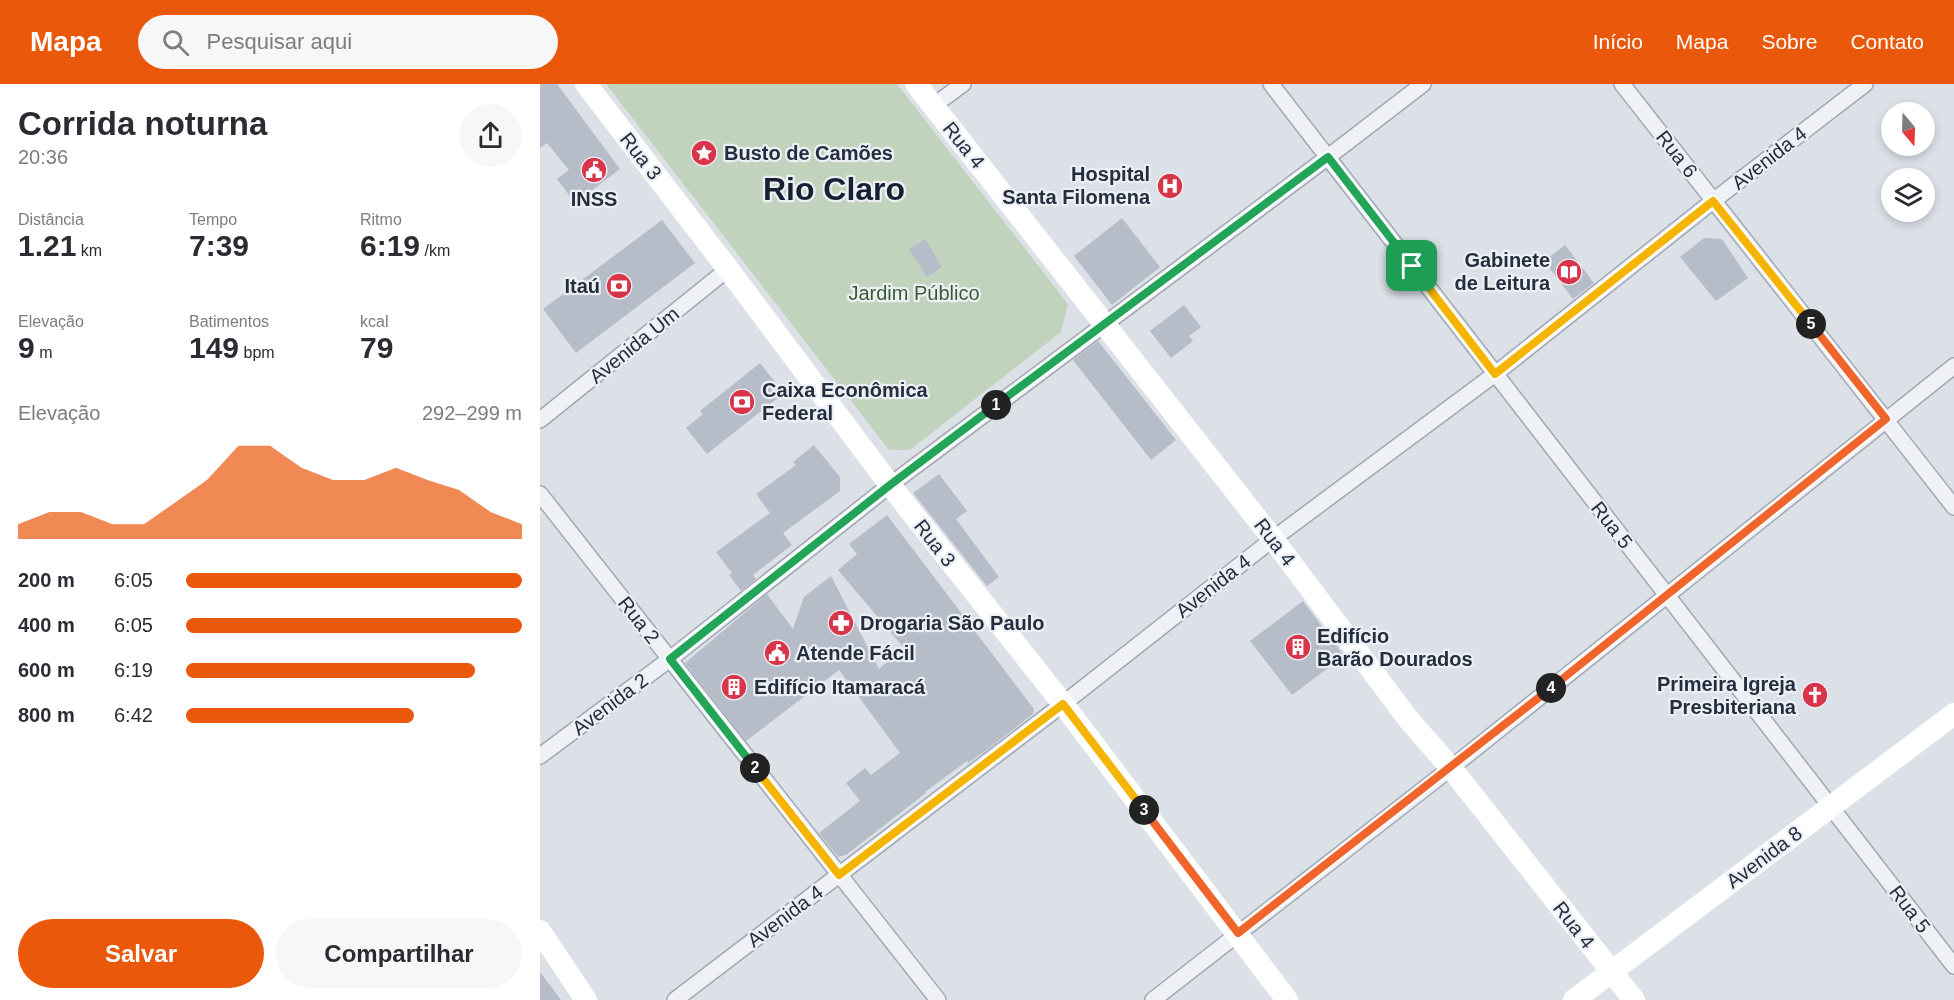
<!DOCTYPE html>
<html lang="pt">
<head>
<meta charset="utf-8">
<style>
  :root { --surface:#fff; --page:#f7f7f7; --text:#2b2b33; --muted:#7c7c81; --accent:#ea580c }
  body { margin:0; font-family:Arial,sans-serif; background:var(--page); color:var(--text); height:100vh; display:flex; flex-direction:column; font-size:22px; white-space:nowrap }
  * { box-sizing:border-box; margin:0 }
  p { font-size:20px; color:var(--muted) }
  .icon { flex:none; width:33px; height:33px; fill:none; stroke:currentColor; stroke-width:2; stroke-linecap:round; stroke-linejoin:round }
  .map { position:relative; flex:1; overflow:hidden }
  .side { display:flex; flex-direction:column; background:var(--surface); width:540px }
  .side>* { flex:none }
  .needle { width:39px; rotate:161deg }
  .controls { position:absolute; left:1341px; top:18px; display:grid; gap:12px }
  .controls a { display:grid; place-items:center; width:54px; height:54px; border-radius:50%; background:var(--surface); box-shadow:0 3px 9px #0003; font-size:30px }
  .pin { position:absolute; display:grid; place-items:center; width:51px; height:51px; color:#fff; margin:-26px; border-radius:12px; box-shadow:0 3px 9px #0006 }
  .km { position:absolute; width:30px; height:30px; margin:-15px; border-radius:50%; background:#222; color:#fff; font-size:16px; line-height:30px; text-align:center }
  .round { display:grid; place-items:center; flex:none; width:63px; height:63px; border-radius:32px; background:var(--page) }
  .summary { display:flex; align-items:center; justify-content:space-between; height:102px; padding:0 18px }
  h1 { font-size:33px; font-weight:600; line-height:45px }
  .metrics { display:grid; grid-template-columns:repeat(3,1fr); gap:9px; height:102px; padding:6px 18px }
  .metrics div { display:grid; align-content:center }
  .metrics b { font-size:30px; font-weight:600 }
  .metrics small { font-size:16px; font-weight:400 }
  .metrics p { font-size:16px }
  .chart { height:168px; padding:12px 18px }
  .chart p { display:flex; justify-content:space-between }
  .chart svg { width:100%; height:108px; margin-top:6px; fill:var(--accent); opacity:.7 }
  .action { display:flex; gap:12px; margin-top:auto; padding:12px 18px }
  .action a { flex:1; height:69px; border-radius:36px; background:var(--accent); color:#fff; font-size:24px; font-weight:600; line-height:69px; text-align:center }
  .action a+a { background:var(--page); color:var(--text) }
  ul { padding:0 18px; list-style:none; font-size:20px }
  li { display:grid; grid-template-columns:96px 72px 1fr; align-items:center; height:45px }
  li i { height:15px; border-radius:8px; background:var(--accent) }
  header { display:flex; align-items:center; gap:36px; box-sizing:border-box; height:84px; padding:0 30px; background:var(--accent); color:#fff }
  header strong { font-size:28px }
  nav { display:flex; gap:33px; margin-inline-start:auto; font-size:21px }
  .search { width:420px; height:54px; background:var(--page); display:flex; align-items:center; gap:15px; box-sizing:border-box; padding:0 21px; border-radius:33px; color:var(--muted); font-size:22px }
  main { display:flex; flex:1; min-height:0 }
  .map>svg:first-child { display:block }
  .green { fill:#c2d3bd }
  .building { fill:#b6bcc8 }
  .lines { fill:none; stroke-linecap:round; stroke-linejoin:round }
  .minor-casing { stroke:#a1a8b2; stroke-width:18 }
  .minor { stroke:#eff1f6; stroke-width:15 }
  .secondary { stroke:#fff; stroke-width:22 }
  .split-1-casing { stroke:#fff; stroke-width:12 }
  .split-2-casing { stroke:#fff; stroke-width:12 }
  .split-3-casing { stroke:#fff; stroke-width:12 }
  .split-4-casing { stroke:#fff; stroke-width:12 }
  .split-5-casing { stroke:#fff; stroke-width:12 }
  .split-6-casing { stroke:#fff; stroke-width:12 }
  .split-1 { stroke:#22a559; stroke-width:8 }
  .split-2 { stroke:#22a559; stroke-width:8 }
  .split-3 { stroke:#f5b400; stroke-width:8 }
  .split-4 { stroke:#f0652b; stroke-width:8 }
  .split-5 { stroke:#f0652b; stroke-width:8 }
  .split-6 { stroke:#f5b400; stroke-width:8 }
  .labels { text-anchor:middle; stroke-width:4.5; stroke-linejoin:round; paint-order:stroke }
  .street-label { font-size:20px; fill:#252e3f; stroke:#ecf0f5 }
  .poi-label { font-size:20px; font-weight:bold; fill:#252e3f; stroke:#ecf0f5; text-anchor:start }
  .park-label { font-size:20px; fill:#385c31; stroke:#ecf0f5 }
  .town-label { font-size:32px; font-weight:bold; fill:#171f30; stroke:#ecf0f5 }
</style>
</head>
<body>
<header>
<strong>Mapa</strong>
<div class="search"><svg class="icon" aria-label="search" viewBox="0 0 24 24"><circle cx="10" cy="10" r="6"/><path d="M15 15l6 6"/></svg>Pesquisar aqui</div>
<nav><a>Início</a><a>Mapa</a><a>Sobre</a><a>Contato</a></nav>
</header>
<main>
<section class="side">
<div class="summary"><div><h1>Corrida noturna</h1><p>20:36</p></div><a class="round"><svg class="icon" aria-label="share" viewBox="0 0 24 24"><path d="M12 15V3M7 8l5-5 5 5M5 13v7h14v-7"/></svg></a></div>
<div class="metrics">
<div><p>Distância</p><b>1.21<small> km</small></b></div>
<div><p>Tempo</p><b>7:39</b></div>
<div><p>Ritmo</p><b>6:19<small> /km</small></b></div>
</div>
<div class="metrics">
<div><p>Elevação</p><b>9<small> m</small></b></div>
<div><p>Batimentos</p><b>149<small> bpm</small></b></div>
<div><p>kcal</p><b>79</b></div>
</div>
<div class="chart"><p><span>Elevação</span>292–299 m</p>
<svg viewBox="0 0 160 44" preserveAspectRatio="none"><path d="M0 44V38L10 33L20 33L30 38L40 38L50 29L60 20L70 6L80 6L90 15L100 20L110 20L120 15L130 20L140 24L150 33L160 38V44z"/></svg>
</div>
<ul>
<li><b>200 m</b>6:05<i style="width:100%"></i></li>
<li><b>400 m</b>6:05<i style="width:100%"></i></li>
<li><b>600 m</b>6:19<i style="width:86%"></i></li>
<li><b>800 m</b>6:42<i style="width:68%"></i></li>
</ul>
<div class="action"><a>Salvar</a><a>Compartilhar</a></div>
</section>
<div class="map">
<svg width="1414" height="916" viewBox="0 0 1414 916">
  <rect width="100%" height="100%" fill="#dce1e8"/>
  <path class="green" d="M 66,0 L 357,0 L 528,220 L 521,248 L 370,366 L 349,366 Z"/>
  <g class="building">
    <path d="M 0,0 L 17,0 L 80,85 L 35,119 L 17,95 L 29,86 L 7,59 L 0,64 Z"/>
    <path d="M 582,134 L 620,183 L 572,221 L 534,172 Z"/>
    <path d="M 122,136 L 155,179 L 36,269 L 3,225 Z"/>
    <path d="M 1164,154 L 1182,155 L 1208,194 L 1176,217 L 1140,173 Z"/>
    <path d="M 385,155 L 402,183 L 387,193 L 369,165 Z"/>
    <path d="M 1025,161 L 1054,199 L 1033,215 L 1004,177 Z"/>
    <path d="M 644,221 L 661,243 L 649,252 L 653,257 L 631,274 L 610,247 Z"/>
    <path d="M 558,257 L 636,356 L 611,376 L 533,276 Z"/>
    <path d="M 220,279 L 244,309 L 167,370 L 146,344 L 163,330 L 160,327 Z"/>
    <path d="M 274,361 L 300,393 L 300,407 L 243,449 L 252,461 L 213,491 L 216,495 L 201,507 L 189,491 L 192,489 L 176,468 L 230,429 L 216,410 L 256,381 L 253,378 Z"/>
    <path d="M 399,390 L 427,427 L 416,435 L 459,493 L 447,502 L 373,409 Z"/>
    <path d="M 347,431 L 494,625 L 493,630 L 448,665 L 428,679 L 427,677 L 385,708 L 386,709 L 306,771 L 298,773 L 279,749 L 320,717 L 306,699 L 325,684 L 331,691 L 360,669 L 299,586 L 206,657 L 145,579 L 227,510 L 253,545 L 264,513 L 291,492 L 339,585 L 364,564 L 298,486 L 317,470 L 309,460 Z"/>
    <path d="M 763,517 L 804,572 L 752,611 L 710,557 Z"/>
    <path d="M 0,888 L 21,916 L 0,916 Z"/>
  </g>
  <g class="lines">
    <g class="minor-casing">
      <g id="minor">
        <path d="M 731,0 L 1414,882"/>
        <path d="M 1082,0 L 1414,423"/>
        <path d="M 393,22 L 423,0"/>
        <path d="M 0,336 L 188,185"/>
        <path d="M 0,410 L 398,916"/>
        <path d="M 0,672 L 130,575 L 350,401 L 788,73 L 883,0"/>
        <path d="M 135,916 L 523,620 L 733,455 L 955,290 L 1173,117 L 1325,0"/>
        <path d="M 613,916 L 911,684 L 1414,282"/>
      </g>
    </g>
    <use href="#minor" class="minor"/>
    <g class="secondary">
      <path d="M 46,0 L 188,185 L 350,401 L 523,620 L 747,916"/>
      <path d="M 376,0 L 733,455 L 869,636 L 911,684 L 1094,916"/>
      <path d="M 0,847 L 46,916"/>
      <path d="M 1034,916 L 1414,630"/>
    </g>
  </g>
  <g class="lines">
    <g class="split-1-casing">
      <path id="split-1" d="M 456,321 L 788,73 L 872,182"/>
    </g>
    <g class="split-2-casing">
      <path id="split-2" d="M 215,684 L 130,575 L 350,401 L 456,321"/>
    </g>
    <g class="split-3-casing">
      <path id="split-3" d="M 215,684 L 299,791 L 523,620 L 604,726"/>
    </g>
    <g class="split-4-casing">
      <path id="split-4" d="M 604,726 L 698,849 L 1011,604"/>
    </g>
    <g class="split-5-casing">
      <path id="split-5" d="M 1011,604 L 1346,335 L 1271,240"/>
    </g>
    <g class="split-6-casing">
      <path id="split-6" d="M 872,182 L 955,290 L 1173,117 L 1271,240"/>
    </g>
    <use href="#split-1" class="split-1"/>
    <use href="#split-2" class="split-2"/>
    <use href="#split-3" class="split-3"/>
    <use href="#split-4" class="split-4"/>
    <use href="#split-5" class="split-5"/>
    <use href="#split-6" class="split-6"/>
  </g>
  <defs>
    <g id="sight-disc" transform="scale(1.35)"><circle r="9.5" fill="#d9354a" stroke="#ecf0f5"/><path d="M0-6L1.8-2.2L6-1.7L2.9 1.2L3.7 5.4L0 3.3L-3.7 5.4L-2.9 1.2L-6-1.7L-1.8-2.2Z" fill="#fff"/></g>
    <g id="civic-disc" transform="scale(1.35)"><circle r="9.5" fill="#d9354a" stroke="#ecf0f5"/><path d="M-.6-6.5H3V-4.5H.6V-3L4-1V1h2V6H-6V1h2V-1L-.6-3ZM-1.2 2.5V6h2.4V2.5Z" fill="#fff"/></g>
    <g id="hospital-disc" transform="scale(1.35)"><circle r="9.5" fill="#d9354a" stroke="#ecf0f5"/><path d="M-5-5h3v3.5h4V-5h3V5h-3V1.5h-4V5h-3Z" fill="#fff"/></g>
    <g id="library-disc" transform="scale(1.35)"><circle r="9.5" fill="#d9354a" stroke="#ecf0f5"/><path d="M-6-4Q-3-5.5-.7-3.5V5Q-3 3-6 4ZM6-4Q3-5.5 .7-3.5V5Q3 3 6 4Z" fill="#fff"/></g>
    <g id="bank-disc" transform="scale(1.35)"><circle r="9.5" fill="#d9354a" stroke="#ecf0f5"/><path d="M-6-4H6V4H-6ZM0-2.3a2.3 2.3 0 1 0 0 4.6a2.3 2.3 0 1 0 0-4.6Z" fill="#fff"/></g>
    <g id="pharmacy-disc" transform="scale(1.35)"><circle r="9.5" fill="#d9354a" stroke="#ecf0f5"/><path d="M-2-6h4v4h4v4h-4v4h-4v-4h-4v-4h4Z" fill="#fff"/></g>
    <g id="building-disc" transform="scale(1.35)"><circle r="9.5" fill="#d9354a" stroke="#ecf0f5"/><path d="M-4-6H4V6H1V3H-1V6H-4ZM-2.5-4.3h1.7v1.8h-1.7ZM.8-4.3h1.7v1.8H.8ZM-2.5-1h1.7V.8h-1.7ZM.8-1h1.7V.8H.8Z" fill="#fff"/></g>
    <g id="church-disc" transform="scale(1.35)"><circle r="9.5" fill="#d9354a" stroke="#ecf0f5"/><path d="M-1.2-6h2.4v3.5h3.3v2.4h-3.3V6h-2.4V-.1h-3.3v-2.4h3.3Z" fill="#fff"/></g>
  </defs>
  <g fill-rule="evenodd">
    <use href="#sight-disc" x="164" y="69"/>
    <use href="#civic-disc" x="54" y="86"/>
    <use href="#hospital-disc" x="630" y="102"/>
    <use href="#library-disc" x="1029" y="188"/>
    <use href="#bank-disc" x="79" y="202"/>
    <use href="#bank-disc" x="202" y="318"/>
    <use href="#pharmacy-disc" x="301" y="539"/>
    <use href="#building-disc" x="758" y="563"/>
    <use href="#civic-disc" x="237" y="569"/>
    <use href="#building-disc" x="194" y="603"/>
    <use href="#church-disc" x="1275" y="611"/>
  </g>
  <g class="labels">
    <g class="street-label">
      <text transform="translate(424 61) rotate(51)" y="7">Rua 4</text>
      <text transform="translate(1137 70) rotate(52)" y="7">Rua 6</text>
      <text transform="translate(101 72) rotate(52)" y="7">Rua 3</text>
      <text transform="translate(1229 74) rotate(-38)" y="7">Avenida 4</text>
      <text transform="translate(94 261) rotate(-39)" y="7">Avenida Um</text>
      <text transform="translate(1072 441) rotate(52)" y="7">Rua 5</text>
      <text transform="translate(735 458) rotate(53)" y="7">Rua 4</text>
      <text transform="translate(395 459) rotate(52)" y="7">Rua 3</text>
      <text transform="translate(673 502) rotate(-38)" y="7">Avenida 4</text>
      <text transform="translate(99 536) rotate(52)" y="7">Rua 2</text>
      <text transform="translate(70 620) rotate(-37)" y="7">Avenida 2</text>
      <text transform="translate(1224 773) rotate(-37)" y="7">Avenida 8</text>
      <text transform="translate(1370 825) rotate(53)" y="7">Rua 5</text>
      <text transform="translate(245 832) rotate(-37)" y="7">Avenida 4</text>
      <text transform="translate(1034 841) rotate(52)" y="7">Rua 4</text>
    </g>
    <g class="poi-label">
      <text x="184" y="76">Busto de Camões</text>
      <text x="610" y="97" text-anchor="end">Hospital<tspan x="610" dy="23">Santa Filomena</tspan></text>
      <text x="54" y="122" text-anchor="middle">INSS</text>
      <text x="1010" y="183" text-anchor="end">Gabinete<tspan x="1010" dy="23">de Leitura</tspan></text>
      <text x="60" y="209" text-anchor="end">Itaú</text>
      <text x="222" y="313">Caixa Econômica<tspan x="222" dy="23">Federal</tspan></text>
      <text x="320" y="546">Drogaria São Paulo</text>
      <text x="777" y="559">Edifício<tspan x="777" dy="23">Barão Dourados</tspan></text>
      <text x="256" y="576">Atende Fácil</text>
      <text x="1256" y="607" text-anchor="end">Primeira Igreja<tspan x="1256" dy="23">Presbiteriana</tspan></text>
      <text x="214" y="610">Edifício Itamaracá</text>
    </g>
    <g class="park-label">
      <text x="374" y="216">Jardim Público</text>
    </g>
    <g class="town-label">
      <text x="294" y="116">Rio Claro</text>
    </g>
  </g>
</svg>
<div class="controls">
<a><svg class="needle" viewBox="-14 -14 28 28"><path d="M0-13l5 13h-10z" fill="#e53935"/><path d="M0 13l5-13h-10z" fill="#7c7c81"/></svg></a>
<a><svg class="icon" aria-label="layers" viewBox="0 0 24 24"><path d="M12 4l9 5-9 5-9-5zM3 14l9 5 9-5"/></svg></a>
</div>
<div class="pin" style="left:872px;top:182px;background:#1e9e55"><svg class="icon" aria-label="arrive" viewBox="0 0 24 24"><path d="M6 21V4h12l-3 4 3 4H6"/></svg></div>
<b class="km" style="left:456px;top:321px">1</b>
<b class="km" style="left:215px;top:684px">2</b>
<b class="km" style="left:604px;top:726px">3</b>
<b class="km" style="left:1011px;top:604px">4</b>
<b class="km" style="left:1271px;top:240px">5</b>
</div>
</main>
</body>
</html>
